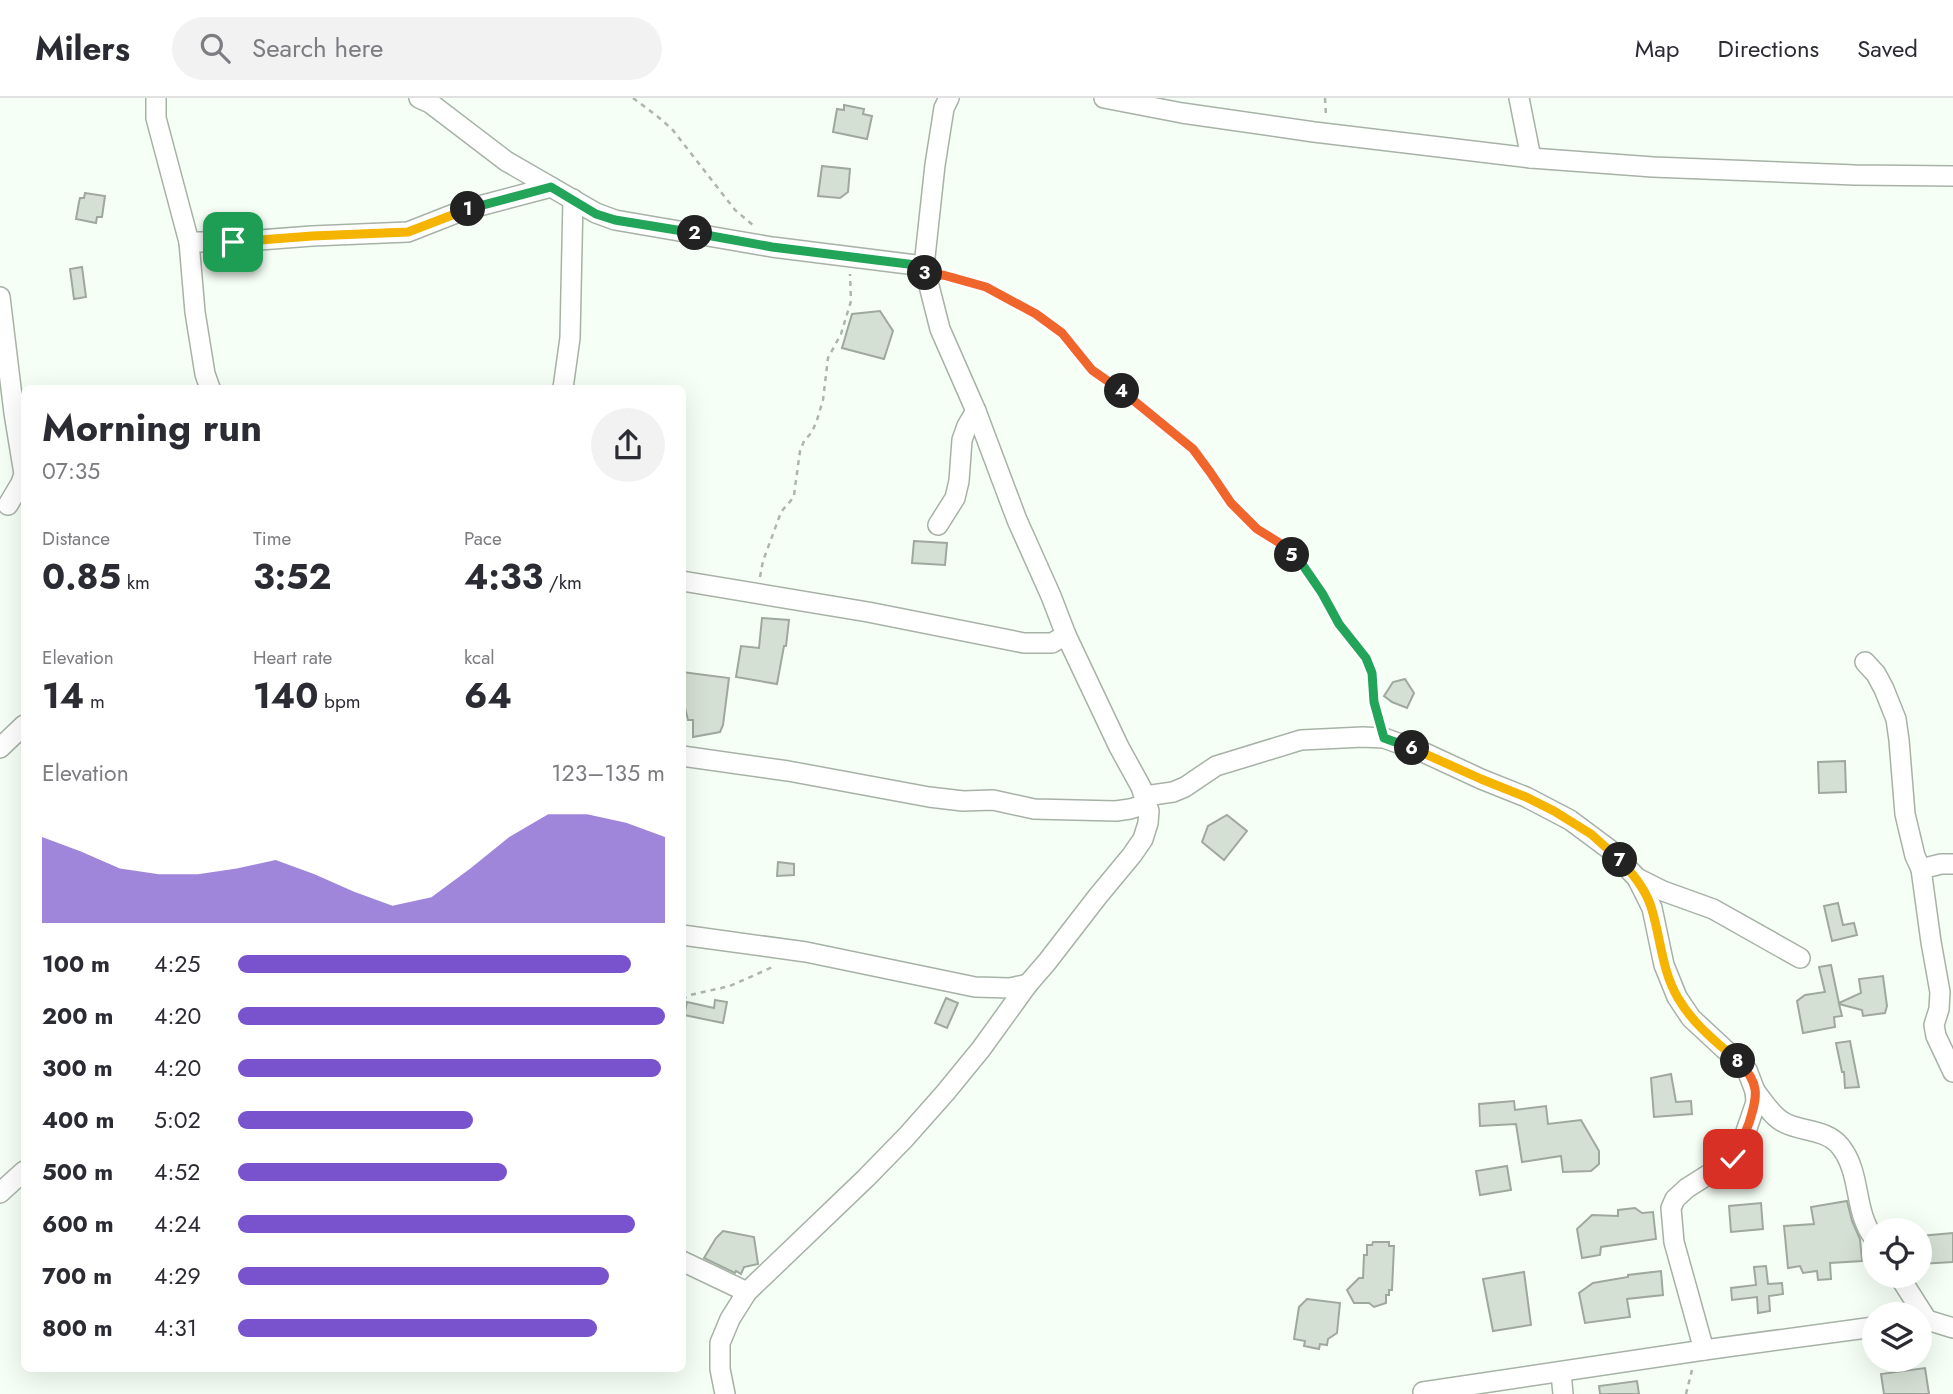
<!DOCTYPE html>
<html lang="en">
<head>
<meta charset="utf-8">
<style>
  :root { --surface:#fff; --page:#f2f2f3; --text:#2b2b33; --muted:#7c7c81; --line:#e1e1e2; --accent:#7953cd }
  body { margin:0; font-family:Jost,sans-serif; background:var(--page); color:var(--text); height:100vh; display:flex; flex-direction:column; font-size:26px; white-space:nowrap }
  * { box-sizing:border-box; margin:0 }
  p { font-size:23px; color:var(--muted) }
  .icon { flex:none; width:38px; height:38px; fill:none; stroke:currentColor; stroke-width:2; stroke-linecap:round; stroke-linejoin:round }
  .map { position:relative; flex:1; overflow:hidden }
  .drawer { position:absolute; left:21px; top:287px; width:665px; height:987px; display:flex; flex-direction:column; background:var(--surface); border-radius:10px; box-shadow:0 7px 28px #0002 }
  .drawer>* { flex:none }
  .tools { position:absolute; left:1862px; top:1120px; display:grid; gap:14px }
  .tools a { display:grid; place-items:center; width:70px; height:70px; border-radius:50%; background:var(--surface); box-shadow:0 7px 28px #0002; font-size:35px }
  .pin { position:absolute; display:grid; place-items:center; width:60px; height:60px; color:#fff; margin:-30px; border-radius:14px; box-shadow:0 4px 10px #0006 }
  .km { position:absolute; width:35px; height:35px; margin:-18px; border-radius:50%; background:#222; color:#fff; font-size:19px; line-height:35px; text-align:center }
  .round { display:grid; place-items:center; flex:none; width:74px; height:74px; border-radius:37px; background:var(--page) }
  .headline { display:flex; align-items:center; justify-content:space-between; height:119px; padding:0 21px }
  h1 { font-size:38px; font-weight:700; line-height:52px }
  .stats { display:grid; grid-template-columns:repeat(3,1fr); gap:10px; height:119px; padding:7px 21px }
  .stats div { display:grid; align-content:center }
  .stats b { font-size:35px; font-weight:700 }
  .stats small { font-size:19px; font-weight:400 }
  .stats p { font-size:19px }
  .chart { height:196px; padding:14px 21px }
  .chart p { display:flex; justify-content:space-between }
  .chart svg { width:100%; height:126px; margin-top:7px; fill:var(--accent); opacity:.7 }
  ul { padding:0 21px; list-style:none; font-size:23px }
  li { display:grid; grid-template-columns:112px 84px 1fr; align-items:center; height:52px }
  li i { height:18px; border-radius:9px; background:var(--accent) }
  header { display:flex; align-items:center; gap:42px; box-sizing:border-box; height:98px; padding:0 35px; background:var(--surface); border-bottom:2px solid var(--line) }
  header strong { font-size:33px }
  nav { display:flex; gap:38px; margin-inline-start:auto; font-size:24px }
  .search { width:490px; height:63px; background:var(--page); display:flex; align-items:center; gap:18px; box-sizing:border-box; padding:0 24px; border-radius:38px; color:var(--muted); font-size:26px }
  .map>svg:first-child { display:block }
  .building { fill:#d5e0d5; stroke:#9ea99e; stroke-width:2 }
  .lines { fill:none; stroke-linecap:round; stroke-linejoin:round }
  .street-casing { stroke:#a7b2a7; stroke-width:22 }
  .path { stroke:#adb5ad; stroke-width:2.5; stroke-dasharray:5 5; stroke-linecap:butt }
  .street { stroke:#fff; stroke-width:19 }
  .split-1-casing { stroke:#fff; stroke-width:14 }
  .split-2-casing { stroke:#fff; stroke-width:14 }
  .split-3-casing { stroke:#fff; stroke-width:14 }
  .split-4-casing { stroke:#fff; stroke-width:14 }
  .split-5-casing { stroke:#fff; stroke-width:14 }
  .split-6-casing { stroke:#fff; stroke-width:14 }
  .split-7-casing { stroke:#fff; stroke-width:14 }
  .split-8-casing { stroke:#fff; stroke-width:14 }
  .split-9-casing { stroke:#fff; stroke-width:14 }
  .split-1 { stroke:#f5b400; stroke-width:9 }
  .split-2 { stroke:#22a559; stroke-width:9 }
  .split-3 { stroke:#22a559; stroke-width:9 }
  .split-4 { stroke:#f0652b; stroke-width:9 }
  .split-5 { stroke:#f0652b; stroke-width:9 }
  .split-6 { stroke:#22a559; stroke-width:9 }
  .split-7 { stroke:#f5b400; stroke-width:9 }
  .split-8 { stroke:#f5b400; stroke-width:9 }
  .split-9 { stroke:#f0652b; stroke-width:9 }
</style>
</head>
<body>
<header>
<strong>Milers</strong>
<div class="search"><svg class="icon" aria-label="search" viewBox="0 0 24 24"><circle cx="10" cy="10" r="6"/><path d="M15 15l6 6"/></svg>Search here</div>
<nav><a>Map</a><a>Directions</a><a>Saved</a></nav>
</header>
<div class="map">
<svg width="1953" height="1296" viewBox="0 0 1953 1296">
  <rect width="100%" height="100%" fill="#f6fff5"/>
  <g class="building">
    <path d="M 844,7 L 864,11 L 863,16 L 872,18 L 867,41 L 833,34 L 837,11 L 844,12 Z"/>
    <path d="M 822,68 L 850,71 L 848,94 L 840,100 L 818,98 Z"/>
    <path d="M 85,95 L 105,98 L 102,119 L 97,119 L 96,125 L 76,121 L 79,104 L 80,100 L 84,100 Z"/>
    <path d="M 82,169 L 86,199 L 74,201 L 70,171 Z"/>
    <path d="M 880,213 L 893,233 L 884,261 L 842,250 L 852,216 Z"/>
    <path d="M 914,443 L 947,445 L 945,467 L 912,465 Z"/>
    <path d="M 762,520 L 789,522 L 786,548 L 784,548 L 777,586 L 736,579 L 741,548 L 759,550 Z"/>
    <path d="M 682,574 L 729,580 L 723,627 L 720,634 L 693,639 L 693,622 L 688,622 L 682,598 Z"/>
    <path d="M 1405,581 L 1414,595 L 1407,610 L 1392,604 L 1384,598 L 1393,584 Z"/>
    <path d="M 1845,663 L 1846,694 L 1819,695 L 1818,664 Z"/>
    <path d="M 1227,717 L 1247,733 L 1224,762 L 1202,744 L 1208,728 Z"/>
    <path d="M 778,764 L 794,766 L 794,777 L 777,778 Z"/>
    <path d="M 1838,805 L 1843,827 L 1854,825 L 1857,837 L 1832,843 L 1824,808 Z"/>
    <path d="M 1831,867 L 1839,905 L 1861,895 L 1859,881 L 1883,878 L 1887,908 L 1885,915 L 1863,918 L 1862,912 L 1839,906 L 1842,918 L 1834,919 L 1835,929 L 1803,935 L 1797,903 L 1805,897 L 1825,894 L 1819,869 Z"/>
    <path d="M 946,900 L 958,905 L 947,930 L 935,925 Z"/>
    <path d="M 715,902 L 727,904 L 723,925 L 684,917 L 687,904 L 714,910 Z"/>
    <path d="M 1850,943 L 1859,989 L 1845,990 L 1844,974 L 1842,974 L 1836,945 Z"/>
    <path d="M 1671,976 L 1676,1004 L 1691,1003 L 1692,1016 L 1654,1019 L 1651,980 Z"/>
    <path d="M 1514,1003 L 1515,1012 L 1546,1008 L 1548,1026 L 1581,1022 L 1599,1053 L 1599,1066 L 1591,1073 L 1563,1074 L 1561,1058 L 1522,1064 L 1516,1026 L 1480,1028 L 1479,1006 Z"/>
    <path d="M 1507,1068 L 1511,1092 L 1480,1097 L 1476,1073 Z"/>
    <path d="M 1847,1103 L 1852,1123 L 1860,1141 L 1862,1163 L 1830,1165 L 1831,1181 L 1818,1182 L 1817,1173 L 1803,1175 L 1800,1168 L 1788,1170 L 1784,1128 L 1814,1126 L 1811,1109 Z"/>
    <path d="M 1761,1105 L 1763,1131 L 1731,1134 L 1729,1108 Z"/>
    <path d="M 1635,1110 L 1642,1115 L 1653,1114 L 1656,1141 L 1601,1149 L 1600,1157 L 1582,1160 L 1577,1131 L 1592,1117 L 1618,1118 L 1618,1112 Z"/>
    <path d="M 723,1133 L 754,1139 L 758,1166 L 744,1169 L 741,1176 L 736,1173 L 735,1175 L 704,1160 L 716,1140 Z"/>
    <path d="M 1953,1135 L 1953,1164 L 1920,1166 L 1920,1138 Z"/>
    <path d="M 1373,1144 L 1389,1144 L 1389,1148 L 1394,1148 L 1392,1192 L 1389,1192 L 1389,1197 L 1386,1197 L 1386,1205 L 1374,1209 L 1369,1205 L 1354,1205 L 1347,1192 L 1359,1180 L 1363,1180 L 1364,1157 L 1367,1157 L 1367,1147 L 1372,1147 Z"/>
    <path d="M 1766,1168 L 1768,1186 L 1782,1185 L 1783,1196 L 1769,1198 L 1770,1213 L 1758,1215 L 1757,1199 L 1732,1202 L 1731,1190 L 1756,1187 L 1754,1169 Z"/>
    <path d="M 1661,1173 L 1663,1197 L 1627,1201 L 1630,1219 L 1585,1225 L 1579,1195 L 1593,1185 L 1628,1179 L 1628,1177 Z"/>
    <path d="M 1524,1174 L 1531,1227 L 1493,1233 L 1483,1181 Z"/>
    <path d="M 1307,1201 L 1340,1205 L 1337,1235 L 1328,1241 L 1327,1247 L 1320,1246 L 1319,1251 L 1304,1248 L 1305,1243 L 1294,1241 L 1299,1209 Z"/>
    <path d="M 1925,1270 L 1929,1296 L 1884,1296 L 1881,1276 Z"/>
    <path d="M 1637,1283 L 1639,1296 L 1600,1296 L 1599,1288 Z"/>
  </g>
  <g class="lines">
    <g class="street-casing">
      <g id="street">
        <path d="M 156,0 L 156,20 L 189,144 L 195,214 L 205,276 L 210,290"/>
        <path d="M 419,0 L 430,5 L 506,63 L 596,115 L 615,122 L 772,149 L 924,168"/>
        <path d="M 1104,0 L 1182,15 L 1314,34 L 1531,60 L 1653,69 L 1855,77 L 1953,78"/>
        <path d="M 1519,0 L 1531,60"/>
        <path d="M 189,144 L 233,144 L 312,138 L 408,134 L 464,112 L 551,89"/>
        <path d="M 0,199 L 14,315 L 24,376 L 21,385 L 8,407"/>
        <path d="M 563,290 L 570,240 L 573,101"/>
        <path d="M 938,427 L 955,400 L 959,383 L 962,342 L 967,328 L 976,313"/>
        <path d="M 682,483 L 868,514 L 1024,545 L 1052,545 L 1066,537"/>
        <path d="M 1865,564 L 1876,576 L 1884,591 L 1896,621 L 1899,642 L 1905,716 L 1915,758 L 1921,771 L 1931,844 L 1940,894 L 1939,911 L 1934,927 L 1936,938 L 1953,974"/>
        <path d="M 0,650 L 24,627"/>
        <path d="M 682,658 L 788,673 L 929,699 L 963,703 L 993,702 L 1034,711 L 1116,713 L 1130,711 L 1140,708 L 1147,703"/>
        <path d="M 1145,698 L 1173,694 L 1185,689 L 1216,668 L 1301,642 L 1363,639 L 1384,640 L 1425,655 L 1481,681 L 1526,699 L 1570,722 L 1609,751 L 1637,780 L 1652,810 L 1664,867 L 1677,899 L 1691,920 L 1747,972 L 1755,993 L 1756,1004 L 1741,1048 L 1733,1061 L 1687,1090 L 1675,1101 L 1671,1110 L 1674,1144 L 1704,1252"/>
        <path d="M 1921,771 L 1941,766 L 1953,766"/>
        <path d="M 1637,780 L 1663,793 L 1713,811 L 1800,860"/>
        <path d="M 682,837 L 806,854 L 975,889 L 1010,890 L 1028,886"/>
        <path d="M 1755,993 C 1764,1004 1772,1019 1785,1025 C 1803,1034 1826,1031 1840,1048 C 1862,1075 1853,1113 1874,1140"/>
        <path d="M 0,1095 L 24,1073"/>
        <path d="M 682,1163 L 747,1194"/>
        <path d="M 1899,1178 L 1927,1222 L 1953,1230"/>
        <path d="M 1561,1275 L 1563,1296"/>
        <path d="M 1423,1294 L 1704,1252 L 1874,1229"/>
        <path d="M 725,1296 L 720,1271 L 720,1245 L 730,1221 L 747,1194 L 866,1080 L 906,1039 L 945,995 L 981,951 L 1028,886 L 1047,864 L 1098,798 L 1132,757 L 1143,741 L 1148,725 L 1149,713 L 1141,689 L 1119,649 L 1066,537 L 1051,498 L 1017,422 L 976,313 L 940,231 L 924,168 L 935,67 L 944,10 L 949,0"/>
      </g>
    </g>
    <g class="path">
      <path d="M 633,0 L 657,18 L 672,31 L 735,112 L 754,128"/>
      <path d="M 1325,0 L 1326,18"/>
      <path d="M 943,177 L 986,189 L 1036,216 L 1062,235 L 1092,272 L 1120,292 L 1193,351 L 1211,374 L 1231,406 L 1257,431 L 1278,444 L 1302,466 L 1322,495 L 1339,526 L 1366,560 L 1372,575 L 1374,604 L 1379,622"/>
      <path d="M 760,479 L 763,463 L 780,417 C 783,409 791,405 794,397 L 800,353 L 804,343 L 812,334 L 817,322 L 823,302 L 828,260 L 841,236 L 851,203 L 850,176"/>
      <path d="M 682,901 L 690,897 L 730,888 L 775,868"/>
      <path d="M 1686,1296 L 1692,1272"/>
    </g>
    <use href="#street" class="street"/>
  </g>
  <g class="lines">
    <g class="split-1-casing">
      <path id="split-1" d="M 233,144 L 312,138 L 408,134 L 468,111"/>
    </g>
    <g class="split-2-casing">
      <path id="split-2" d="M 468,111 L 551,89 L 596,116 L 615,122 L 695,135"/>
    </g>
    <g class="split-3-casing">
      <path id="split-3" d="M 695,135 L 772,149 L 924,168 L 925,175"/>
    </g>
    <g class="split-4-casing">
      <path id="split-4" d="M 925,175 L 926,179 L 943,177 L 986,189 L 1036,216 L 1062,235 L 1092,272 L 1122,293"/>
    </g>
    <g class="split-5-casing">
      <path id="split-5" d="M 1122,293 L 1193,351 L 1210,374 L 1231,405 L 1257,431 L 1278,444 L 1292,457"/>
    </g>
    <g class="split-6-casing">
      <path id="split-6" d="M 1292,457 L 1302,466 L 1322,495 L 1339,526 L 1366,560 L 1372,575 L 1374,604 L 1384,640 L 1412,650"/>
    </g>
    <g class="split-7-casing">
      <path id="split-7" d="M 1412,650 L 1481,681 L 1526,699 L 1554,713 L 1591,736 L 1620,762"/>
    </g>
    <g class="split-8-casing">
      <path id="split-8" d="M 1620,762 C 1634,777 1647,793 1652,812 C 1661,842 1662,873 1678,900 C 1693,926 1716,944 1738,963"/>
    </g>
    <g class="split-9-casing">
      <path id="split-9" d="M 1733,1061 C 1740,1049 1744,1038 1749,1025 C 1758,997 1760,985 1738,963"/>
    </g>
    <use href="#split-1" class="split-1"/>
    <use href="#split-2" class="split-2"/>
    <use href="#split-3" class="split-3"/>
    <use href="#split-4" class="split-4"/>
    <use href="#split-5" class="split-5"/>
    <use href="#split-6" class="split-6"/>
    <use href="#split-7" class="split-7"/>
    <use href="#split-8" class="split-8"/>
    <use href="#split-9" class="split-9"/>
  </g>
</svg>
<div class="tools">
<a><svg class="icon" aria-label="locate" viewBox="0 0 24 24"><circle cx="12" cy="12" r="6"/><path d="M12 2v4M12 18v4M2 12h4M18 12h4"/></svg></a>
<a><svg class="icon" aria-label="layers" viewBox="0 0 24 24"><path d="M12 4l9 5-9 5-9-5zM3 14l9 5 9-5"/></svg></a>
</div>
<div class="pin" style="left:233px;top:144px;background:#1e9e55"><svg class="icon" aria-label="arrive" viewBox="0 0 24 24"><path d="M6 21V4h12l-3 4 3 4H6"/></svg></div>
<div class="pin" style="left:1733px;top:1061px;background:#d93025"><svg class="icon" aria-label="check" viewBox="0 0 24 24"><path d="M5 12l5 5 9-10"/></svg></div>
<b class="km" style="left:468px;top:111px">1</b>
<b class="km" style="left:695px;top:135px">2</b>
<b class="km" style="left:925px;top:175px">3</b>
<b class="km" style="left:1122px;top:293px">4</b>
<b class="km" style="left:1292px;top:457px">5</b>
<b class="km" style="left:1412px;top:650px">6</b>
<b class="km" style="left:1620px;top:762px">7</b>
<b class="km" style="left:1738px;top:963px">8</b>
<section class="drawer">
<div class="headline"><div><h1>Morning run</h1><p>07:35</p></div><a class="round"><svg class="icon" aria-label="share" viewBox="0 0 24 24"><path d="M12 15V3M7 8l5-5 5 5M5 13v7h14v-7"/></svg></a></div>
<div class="stats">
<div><p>Distance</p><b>0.85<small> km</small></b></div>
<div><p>Time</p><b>3:52</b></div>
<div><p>Pace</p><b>4:33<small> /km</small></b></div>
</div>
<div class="stats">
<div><p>Elevation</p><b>14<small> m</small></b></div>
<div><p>Heart rate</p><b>140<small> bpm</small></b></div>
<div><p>kcal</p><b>64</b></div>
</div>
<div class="chart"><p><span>Elevation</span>123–135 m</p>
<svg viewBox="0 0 160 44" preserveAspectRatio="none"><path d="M0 44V14L10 19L20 25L30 27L40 27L50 25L60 22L70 27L80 33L90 38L100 35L110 25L120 14L130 6L140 6L150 9L160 14V44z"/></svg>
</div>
<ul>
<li><b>100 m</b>4:25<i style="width:92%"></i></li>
<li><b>200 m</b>4:20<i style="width:100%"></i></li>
<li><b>300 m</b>4:20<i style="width:99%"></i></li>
<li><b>400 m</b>5:02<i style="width:55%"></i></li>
<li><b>500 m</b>4:52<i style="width:63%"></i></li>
<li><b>600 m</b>4:24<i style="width:93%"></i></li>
<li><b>700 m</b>4:29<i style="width:87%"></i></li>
<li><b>800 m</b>4:31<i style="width:84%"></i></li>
</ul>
</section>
</div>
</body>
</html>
